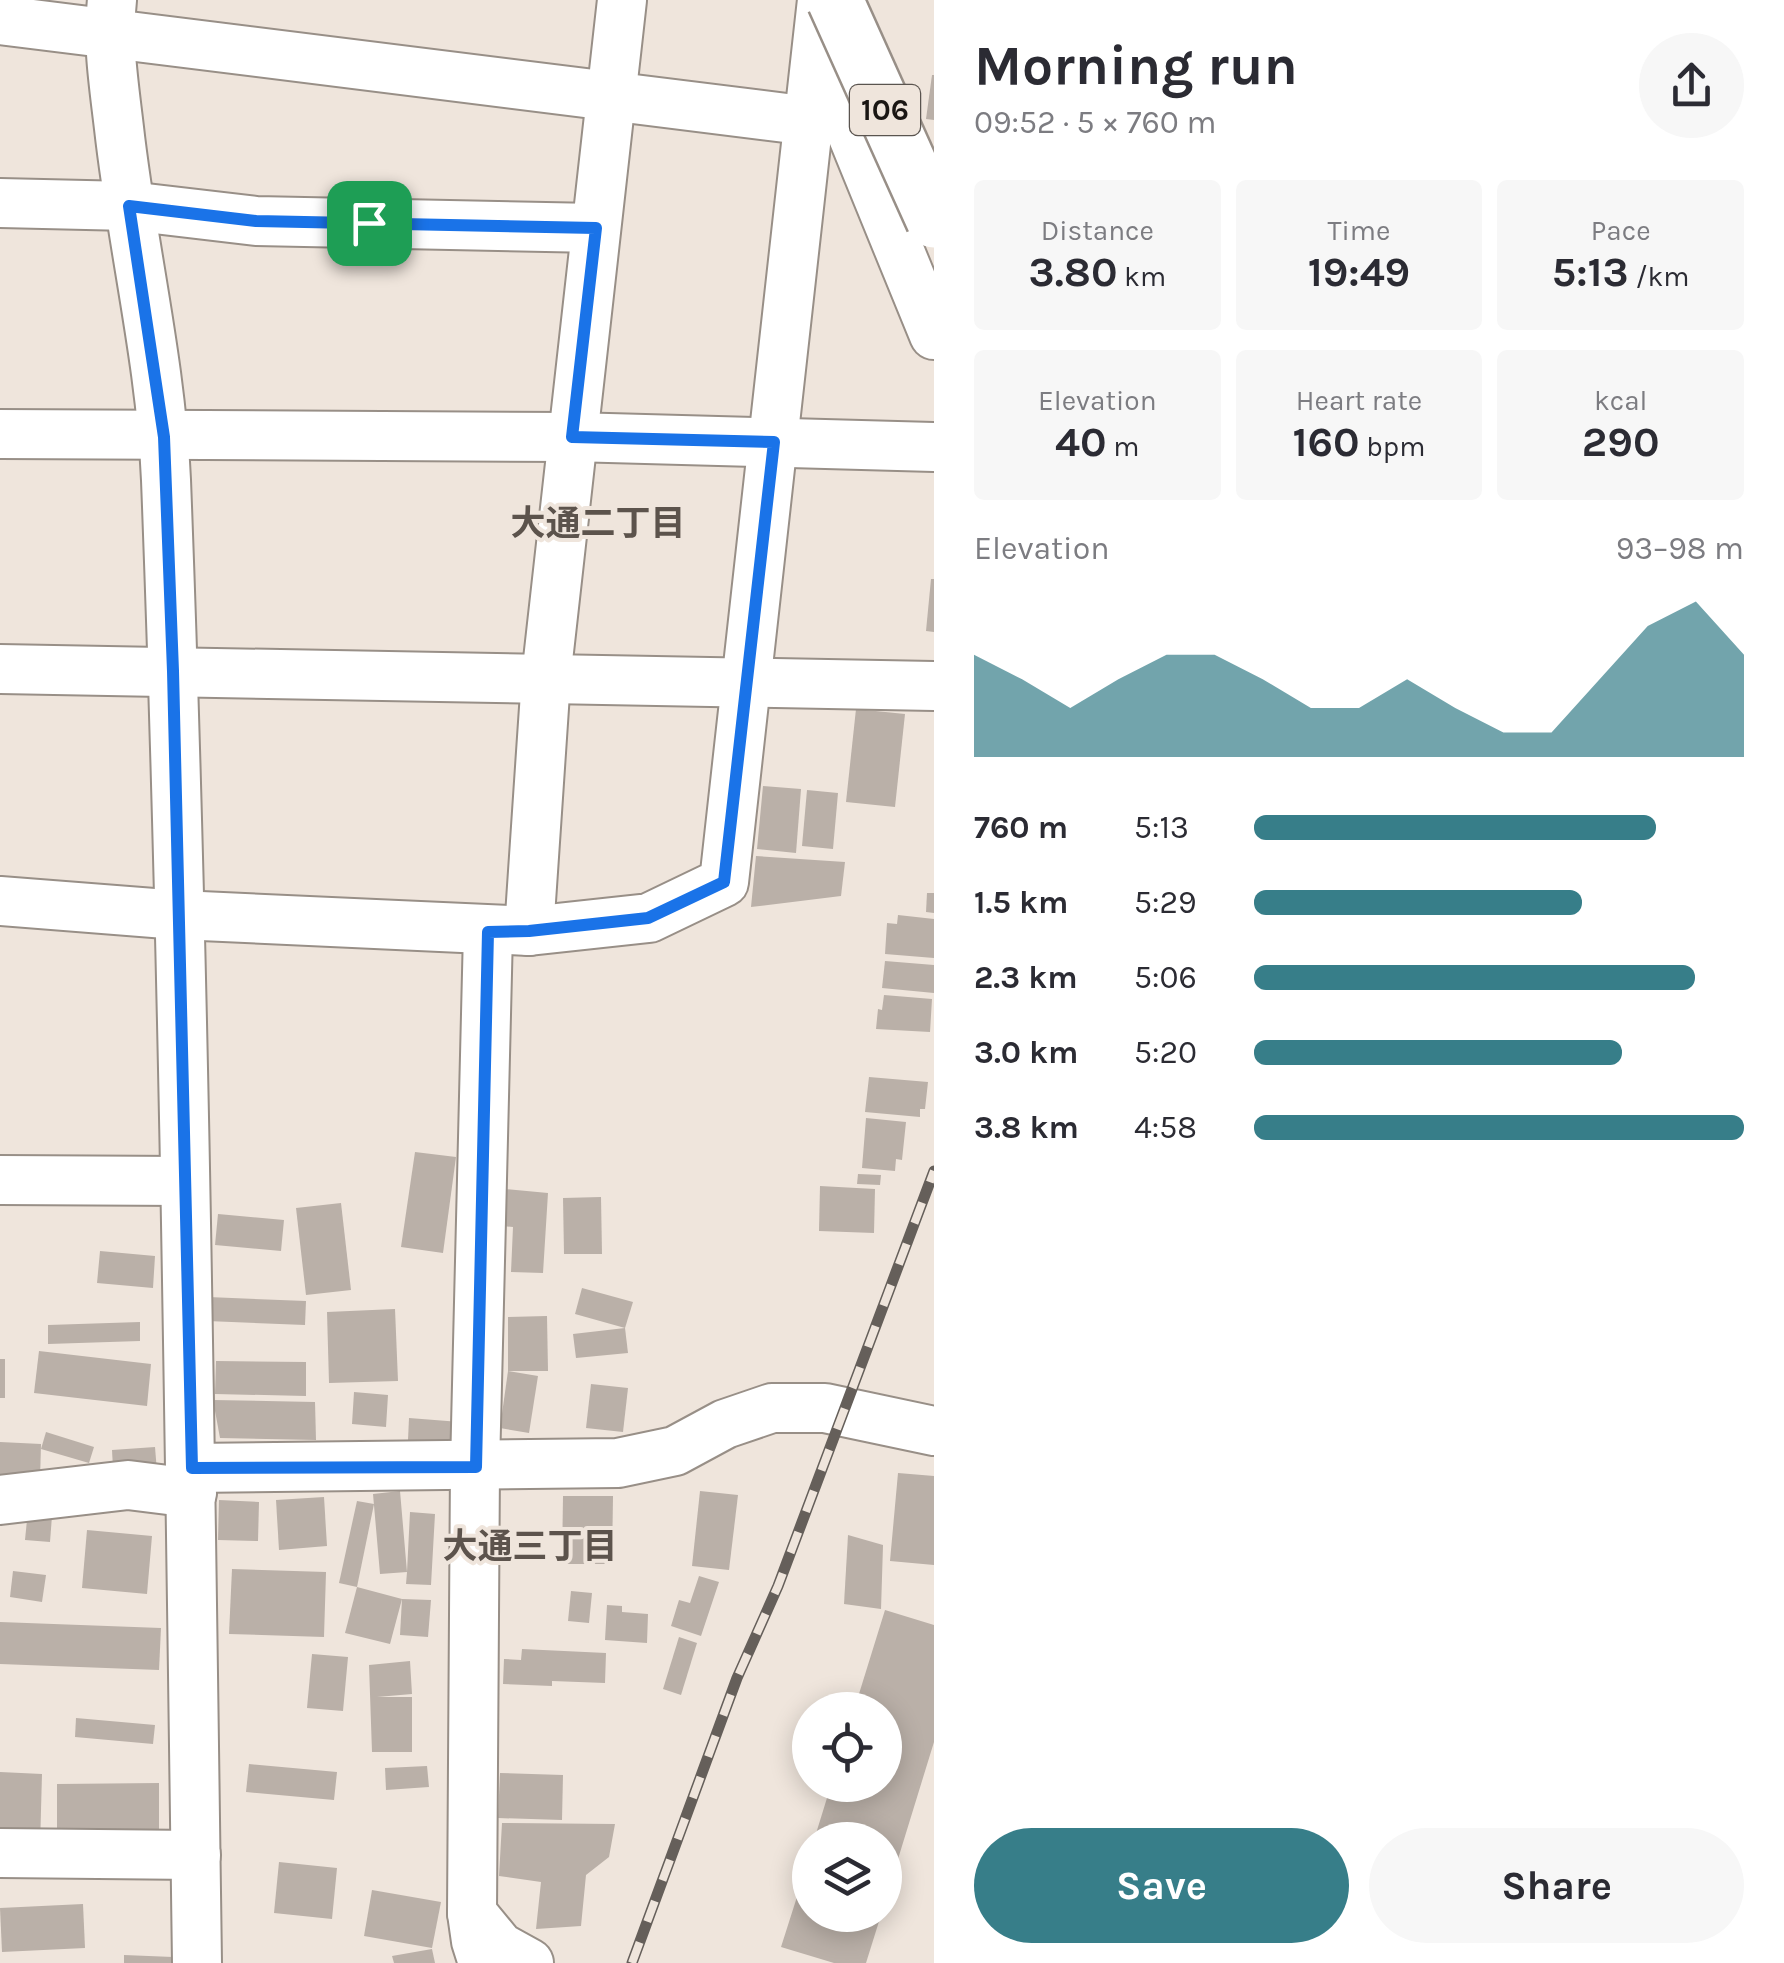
<!DOCTYPE html>
<html lang="en">
<head>
<meta charset="utf-8">
<style>
  :root { --surface:#fff; --page:#f7f7f7; --text:#2b2b33; --muted:#7c7c81; --accent:#377e89 }
  body { margin:0; font-family:Karla,"Noto Sans JP",sans-serif; background:var(--page); color:var(--text); height:100vh; display:flex; flex-direction:column; font-size:38px; white-space:nowrap }
  * { box-sizing:border-box; margin:0 }
  p { font-size:32px; color:var(--muted) }
  .icon { flex:none; width:55px; height:55px; fill:none; stroke:currentColor; stroke-width:2; stroke-linecap:round; stroke-linejoin:round }
  .map { position:relative; flex:1; overflow:hidden }
  .panel { display:flex; flex-direction:column; background:var(--surface); width:850px }
  .panel>* { flex:none }
  .tools { position:absolute; left:792px; top:1692px; display:grid; gap:20px }
  .tools a { display:grid; place-items:center; width:110px; height:110px; border-radius:50%; background:var(--surface); box-shadow:0 5px 25px #0003; font-size:50px }
  .pin { position:absolute; display:grid; place-items:center; width:85px; height:85px; color:#fff; margin:-42px; border-radius:20px; box-shadow:0 5px 15px #0006 }
  .round { display:grid; place-items:center; flex:none; width:105px; height:105px; border-radius:52px; background:var(--page) }
  .head { display:flex; align-items:center; justify-content:space-between; height:170px; padding:0 40px }
  h1 { font-size:55px; font-weight:700; line-height:75px }
  .metrics { display:grid; grid-template-columns:repeat(3,1fr); gap:15px; height:170px; padding:10px 40px }
  .metrics div { display:grid; align-content:center; border-radius:10px; background:var(--page); text-align:center }
  .metrics b { font-size:42px; font-weight:700 }
  .metrics small { font-size:28px; font-weight:400 }
  .metrics p { font-size:28px }
  .chart { height:280px; padding:20px 40px }
  .chart p { display:flex; justify-content:space-between }
  .chart svg { width:100%; height:180px; margin-top:10px; fill:var(--accent); opacity:.7 }
  .button { display:flex; gap:20px; margin-top:auto; padding:20px 40px }
  .button a { flex:1; height:115px; border-radius:60px; background:var(--accent); color:#fff; font-size:40px; font-weight:700; line-height:115px; text-align:center }
  .button a+a { background:var(--page); color:var(--text) }
  ul { padding:0 40px; list-style:none; font-size:32px }
  li { display:grid; grid-template-columns:160px 120px 1fr; align-items:center; height:75px }
  li i { height:25px; border-radius:12px; background:var(--accent) }
  main { display:flex; flex:1; min-height:0 }
  .map>svg:first-child { display:block }
  .building { fill:#bab0a8 }
  .lines { fill:none; stroke-linecap:round; stroke-linejoin:round }
  .minor-casing { stroke:#988f87; stroke-width:52 }
  .minor { stroke:#fff; stroke-width:48 }
  .rail-casing { stroke:#655f5a; stroke-width:11 }
  .rail { stroke:#efe5dc; stroke-width:8; stroke-dasharray:22; stroke-linecap:butt }
  .highway-bridge-casing { stroke:#988f87; stroke-width:60; stroke-linecap:butt }
  .highway-bridge { stroke:#fff; stroke-width:55 }
  .route-casing { stroke:#fff; stroke-width:20 }
  .route { stroke:#1a73e8; stroke-width:12 }
  .labels { text-anchor:middle; stroke-width:8; stroke-linejoin:round; paint-order:stroke }
  .shield { fill:#efe5dc; stroke:#5a544f; stroke-width:2.5 }
  .shield-label { font-size:30px; font-weight:bold; fill:#1a1613 }
  .neighbourhood-label { font-size:35px; font-weight:bold; fill:#5c534c; stroke:#efe5dc }
</style>
</head>
<body>
<main>
<div class="map">
<svg width="934" height="1963" viewBox="0 0 934 1963">
  <rect width="100%" height="100%" fill="#efe5dc"/>
  <g class="building">
    <path d="M 932,75 L 934,75 L 934,120 L 926,119 Z"/>
    <path d="M 931,579 L 934,579 L 934,632 L 926,631 Z"/>
    <path d="M 856,709 L 905,714 L 895,807 L 846,802 Z"/>
    <path d="M 763,786 L 801,789 L 796,853 L 757,849 Z"/>
    <path d="M 807,790 L 838,793 L 833,849 L 802,846 Z"/>
    <path d="M 756,856 L 845,862 L 841,896 L 751,907 Z"/>
    <path d="M 927,893 L 934,893 L 934,913 L 926,912 Z"/>
    <path d="M 898,915 L 934,919 L 934,958 L 885,954 L 887,923 L 897,924 Z"/>
    <path d="M 885,961 L 934,965 L 934,993 L 882,988 Z"/>
    <path d="M 884,995 L 932,999 L 930,1032 L 876,1029 L 878,1009 L 882,1010 Z"/>
    <path d="M 869,1077 L 928,1082 L 925,1109 L 920,1109 L 920,1117 L 865,1112 Z"/>
    <path d="M 866,1118 L 906,1122 L 902,1160 L 896,1159 L 895,1171 L 862,1168 Z"/>
    <path d="M 415,1152 L 456,1157 L 443,1253 L 401,1247 Z"/>
    <path d="M 858,1174 L 881,1175 L 880,1185 L 857,1184 Z"/>
    <path d="M 820,1186 L 875,1189 L 874,1233 L 819,1231 Z"/>
    <path d="M 504,1189 L 548,1193 L 543,1273 L 511,1272 L 513,1227 L 501,1226 Z"/>
    <path d="M 601,1197 L 602,1254 L 564,1254 L 563,1198 Z"/>
    <path d="M 341,1203 L 351,1290 L 306,1295 L 296,1208 Z"/>
    <path d="M 218,1214 L 284,1220 L 281,1251 L 215,1245 Z"/>
    <path d="M 100,1251 L 155,1256 L 153,1288 L 97,1283 Z"/>
    <path d="M 582,1288 L 633,1302 L 625,1328 L 575,1314 Z"/>
    <path d="M 208,1297 L 306,1301 L 305,1325 L 207,1321 Z"/>
    <path d="M 395,1309 L 398,1381 L 329,1383 L 327,1312 Z"/>
    <path d="M 547,1316 L 548,1371 L 508,1371 L 508,1317 Z"/>
    <path d="M 140,1322 L 140,1341 L 48,1344 L 48,1325 Z"/>
    <path d="M 625,1328 L 628,1353 L 576,1358 L 573,1334 Z"/>
    <path d="M 39,1351 L 151,1364 L 147,1406 L 34,1393 Z"/>
    <rect x="0" y="1359" width="5" height="39"/>
    <path d="M 216,1361 L 306,1362 L 306,1396 L 215,1394 Z"/>
    <path d="M 508,1371 L 538,1376 L 529,1433 L 500,1428 Z"/>
    <path d="M 591,1384 L 628,1388 L 623,1432 L 586,1428 Z"/>
    <path d="M 354,1392 L 388,1395 L 386,1427 L 352,1424 Z"/>
    <path d="M 213,1400 L 315,1402 L 316,1440 L 220,1438 Z"/>
    <path d="M 409,1418 L 460,1422 L 458,1444 L 408,1440 Z"/>
    <path d="M 46,1432 L 94,1447 L 89,1463 L 41,1449 Z"/>
    <path d="M 0,1442 L 41,1444 L 40,1480 L 0,1478 Z"/>
    <path d="M 155,1447 L 158,1484 L 114,1487 L 112,1450 Z"/>
    <path d="M 898,1473 L 934,1476 L 934,1565 L 890,1561 Z"/>
    <path d="M 400,1491 L 407,1572 L 410,1512 L 435,1514 L 431,1585 L 406,1584 L 407,1572 L 380,1574 L 373,1494 Z"/>
    <path d="M 700,1491 L 738,1495 L 729,1570 L 692,1566 Z"/>
    <path d="M 563,1496 L 613,1496 L 612,1564 L 562,1564 Z"/>
    <path d="M 324,1497 L 327,1546 L 279,1550 L 276,1500 Z"/>
    <path d="M 29,1500 L 53,1503 L 50,1542 L 25,1540 Z"/>
    <path d="M 219,1500 L 259,1502 L 258,1541 L 218,1540 Z"/>
    <path d="M 357,1501 L 374,1504 L 357,1587 L 339,1583 Z"/>
    <path d="M 87,1530 L 152,1536 L 147,1594 L 82,1588 Z"/>
    <path d="M 848,1535 L 883,1545 L 881,1609 L 844,1604 Z"/>
    <path d="M 232,1569 L 326,1572 L 324,1637 L 229,1634 Z"/>
    <path d="M 13,1571 L 46,1575 L 42,1602 L 10,1597 Z"/>
    <path d="M 699,1576 L 719,1582 L 701,1636 L 671,1626 L 679,1600 L 690,1603 Z"/>
    <path d="M 357,1587 L 402,1599 L 390,1644 L 345,1633 Z"/>
    <path d="M 571,1591 L 592,1593 L 589,1623 L 568,1621 Z"/>
    <path d="M 402,1599 L 431,1600 L 428,1637 L 400,1635 Z"/>
    <path d="M 607,1605 L 622,1606 L 622,1612 L 648,1614 L 647,1643 L 605,1640 Z"/>
    <path d="M 885,1610 L 934,1625 L 934,1742 L 886,1898 L 885,1840 L 814,1840 L 831,1785 L 885,1785 L 885,1710 L 854,1710 Z"/>
    <path d="M 0,1622 L 161,1628 L 159,1670 L 0,1664 Z"/>
    <path d="M 679,1637 L 697,1643 L 681,1695 L 663,1689 Z"/>
    <path d="M 522,1649 L 606,1653 L 605,1683 L 552,1681 L 552,1686 L 503,1684 L 504,1659 L 521,1660 Z"/>
    <path d="M 312,1654 L 348,1657 L 343,1711 L 307,1708 Z"/>
    <path d="M 410,1661 L 412,1694 L 377,1697 L 412,1697 L 412,1752 L 372,1752 L 369,1665 Z"/>
    <path d="M 76,1718 L 155,1725 L 153,1744 L 75,1737 Z"/>
    <path d="M 249,1764 L 337,1772 L 334,1800 L 246,1792 Z"/>
    <path d="M 427,1766 L 429,1787 L 386,1790 L 385,1768 Z"/>
    <path d="M 0,1772 L 42,1774 L 40,1847 L 0,1846 Z"/>
    <path d="M 500,1773 L 563,1775 L 562,1820 L 498,1818 Z"/>
    <path d="M 159,1783 L 159,1838 L 57,1839 L 57,1784 Z"/>
    <path d="M 502,1823 L 615,1824 L 609,1857 L 586,1875 L 581,1926 L 536,1929 L 541,1882 L 499,1876 Z"/>
    <path d="M 810,1856 L 810,1915 L 881,1915 L 866,1963 L 834,1963 L 781,1947 Z"/>
    <path d="M 279,1862 L 337,1868 L 332,1919 L 274,1913 Z"/>
    <path d="M 372,1890 L 441,1902 L 432,1948 L 364,1936 Z"/>
    <path d="M 83,1904 L 85,1948 L 2,1952 L 0,1908 Z"/>
    <path d="M 432,1949 L 435,1963 L 394,1963 L 392,1956 Z"/>
    <path d="M 124,1955 L 173,1957 L 173,1963 L 124,1963 Z"/>
  </g>
  <g class="lines">
    <g class="minor-casing">
      <g id="minor">
        <path d="M 112,0 C 107,43 114,85 119,128 C 132,245 161,362 166,480 C 185,974 190,1469 197,1963"/>
        <path d="M 0,20 L 810,121"/>
        <path d="M 820,56 L 934,335"/>
        <path d="M 0,203 L 129,206 L 256,221 L 596,228"/>
        <path d="M 0,434 L 572,437 L 934,447"/>
        <path d="M 0,669 L 934,686"/>
        <path d="M 0,901 L 179,915 L 529,931 L 649,918 L 724,882 L 822,0"/>
        <path d="M 529,931 L 546,678 L 622,0"/>
        <path d="M 0,1180 L 185,1181"/>
        <path d="M 192,1468 L 618,1463 L 675,1451 L 725,1424 L 772,1408 L 825,1408 L 934,1431"/>
        <path d="M 0,1500 L 128,1485 L 192,1493"/>
        <path d="M 0,1853 L 196,1855"/>
        <path d="M 472,1913 L 500,1947 L 529,1963"/>
        <path d="M 483,1963 L 476,1941 L 472,1913 L 475,1467 L 488,932"/>
      </g>
    </g>
    <use href="#minor" class="minor"/>
    <g class="rail-casing">
      <path id="rail" d="M 632,1963 L 737,1678 L 778,1586 L 934,1171"/>
    </g>
    <use href="#rail" class="rail"/>
    <g class="highway-bridge-casing">
      <path id="highway-bridge" d="M 835,0 L 934,220"/>
    </g>
    <use href="#highway-bridge" class="highway-bridge"/>
  </g>
  <g class="lines">
    <g class="route-casing">
      <path id="route" d="M 129,206 L 256,221 L 596,228 L 572,437 L 774,442 L 724,882 L 648,918 L 529,931 L 488,932 L 476,1467 L 192,1468 L 173,671 L 164,437 Z"/>
    </g>
    <use href="#route" class="route"/>
  </g>
  <g class="labels">
    <rect class="shield" x="850" y="85" width="70" height="50" rx="8"/>
    <g class="shield-label">
      <text x="885" y="120">106</text>
    </g>
    <g class="neighbourhood-label">
      <text x="598" y="535">大通二丁目</text>
      <text x="530" y="1558">大通三丁目</text>
    </g>
  </g>
</svg>
<div class="tools">
<a><svg class="icon" aria-label="locate" viewBox="0 0 24 24"><circle cx="12" cy="12" r="6"/><path d="M12 2v4M12 18v4M2 12h4M18 12h4"/></svg></a>
<a><svg class="icon" aria-label="layers" viewBox="0 0 24 24"><path d="M12 4l9 5-9 5-9-5zM3 14l9 5 9-5"/></svg></a>
</div>
<div class="pin" style="left:369px;top:223px;background:#1e9e55"><svg class="icon" aria-label="arrive" viewBox="0 0 24 24"><path d="M6 21V4h12l-3 4 3 4H6"/></svg></div>
</div>
<section class="panel">
<div class="head"><div><h1>Morning run</h1><p>09:52 · 5 × 760 m</p></div><a class="round"><svg class="icon" aria-label="share" viewBox="0 0 24 24"><path d="M12 15V3M7 8l5-5 5 5M5 13v7h14v-7"/></svg></a></div>
<div class="metrics">
<div><p>Distance</p><b>3.80<small> km</small></b></div>
<div><p>Time</p><b>19:49</b></div>
<div><p>Pace</p><b>5:13<small> /km</small></b></div>
</div>
<div class="metrics">
<div><p>Elevation</p><b>40<small> m</small></b></div>
<div><p>Heart rate</p><b>160<small> bpm</small></b></div>
<div><p>kcal</p><b>290</b></div>
</div>
<div class="chart"><p><span>Elevation</span>93–98 m</p>
<svg viewBox="0 0 160 44" preserveAspectRatio="none"><path d="M0 44V19L10 25L20 32L30 25L40 19L50 19L60 25L70 32L80 32L90 25L100 32L110 38L120 38L130 25L140 12L150 6L160 19V44z"/></svg>
</div>
<ul>
<li><b>760 m</b>5:13<i style="width:82%"></i></li>
<li><b>1.5 km</b>5:29<i style="width:67%"></i></li>
<li><b>2.3 km</b>5:06<i style="width:90%"></i></li>
<li><b>3.0 km</b>5:20<i style="width:75%"></i></li>
<li><b>3.8 km</b>4:58<i style="width:100%"></i></li>
</ul>
<div class="button"><a>Save</a><a>Share</a></div>
</section>
</main>
</body>
</html>
